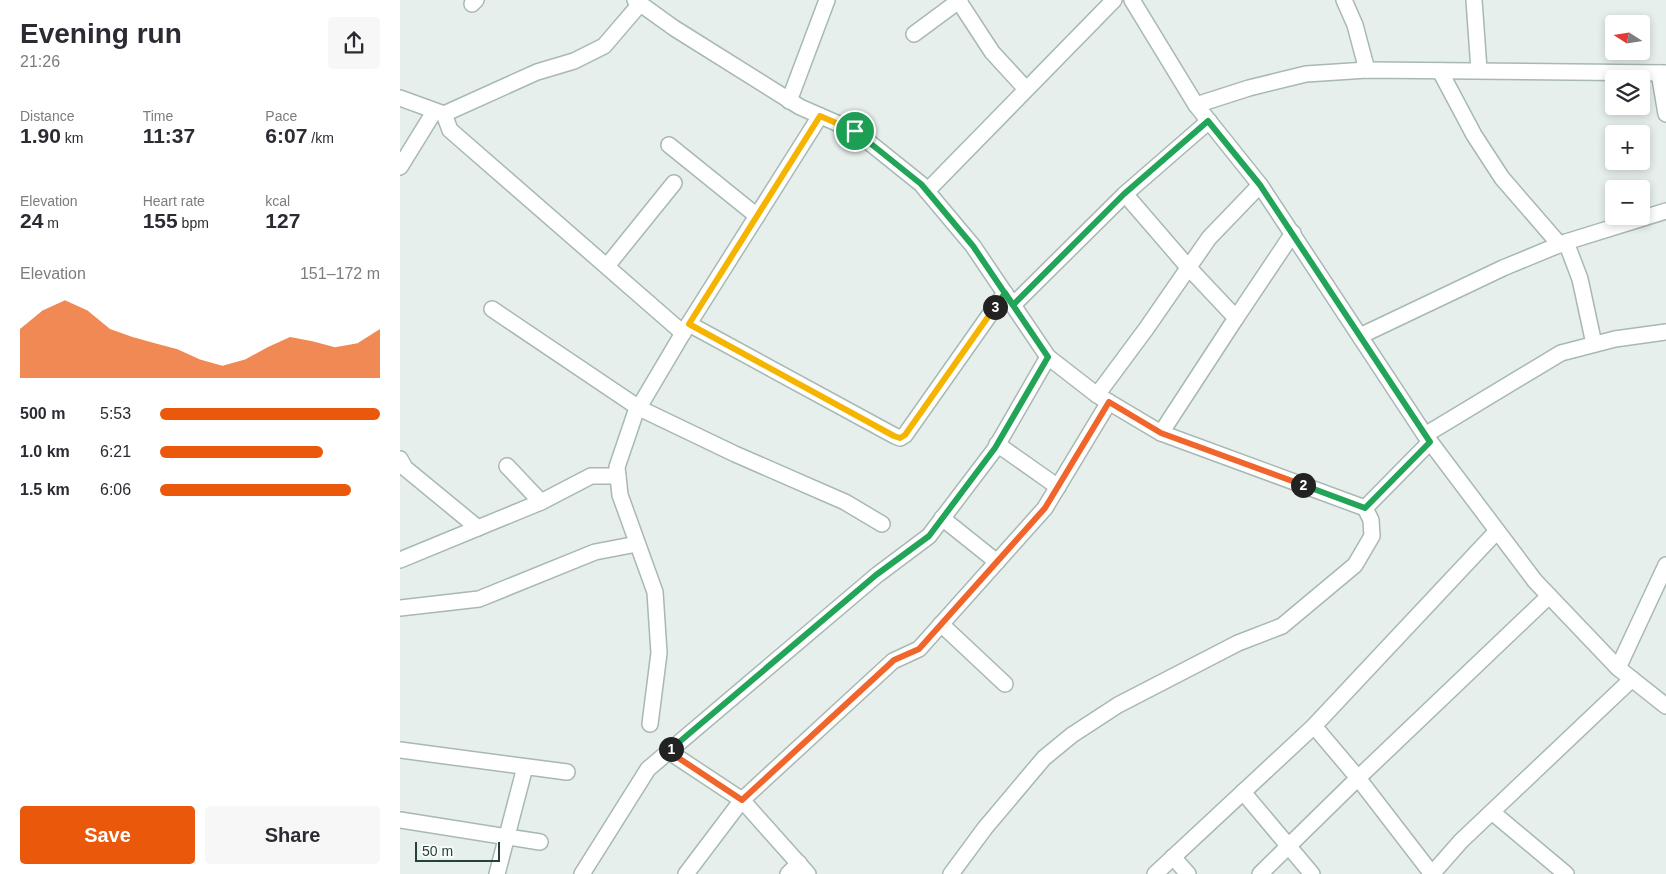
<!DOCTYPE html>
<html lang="en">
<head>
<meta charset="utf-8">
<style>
  :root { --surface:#fff; --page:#f7f7f7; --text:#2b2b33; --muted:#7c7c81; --accent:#ea580c }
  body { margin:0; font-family:Arial,sans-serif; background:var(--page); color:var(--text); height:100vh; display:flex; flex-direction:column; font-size:19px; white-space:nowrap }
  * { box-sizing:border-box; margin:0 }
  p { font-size:16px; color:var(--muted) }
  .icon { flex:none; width:28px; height:28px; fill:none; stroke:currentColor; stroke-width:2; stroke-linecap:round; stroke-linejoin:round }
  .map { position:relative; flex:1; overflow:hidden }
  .sheet { display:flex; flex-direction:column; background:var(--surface); width:400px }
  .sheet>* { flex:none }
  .needle { width:32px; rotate:282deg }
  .controls { position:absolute; left:1205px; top:15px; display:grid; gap:10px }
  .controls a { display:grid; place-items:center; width:45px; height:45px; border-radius:5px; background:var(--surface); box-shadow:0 2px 8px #0003; font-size:25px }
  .scale { position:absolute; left:15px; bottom:12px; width:85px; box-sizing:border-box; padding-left:5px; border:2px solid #24423a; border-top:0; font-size:14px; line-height:18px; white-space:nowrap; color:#24423a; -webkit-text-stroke:4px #f7fbf9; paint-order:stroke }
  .pin { position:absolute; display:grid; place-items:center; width:42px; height:42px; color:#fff; margin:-21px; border:2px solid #fff; border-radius:50%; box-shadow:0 1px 5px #0007 }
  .km { position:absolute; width:25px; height:25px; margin:-12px; border-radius:50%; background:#222; color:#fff; font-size:14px; line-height:25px; text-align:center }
  .round { display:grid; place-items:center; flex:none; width:52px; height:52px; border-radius:5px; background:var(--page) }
  .summary { display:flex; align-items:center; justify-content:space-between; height:85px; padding:0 20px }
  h1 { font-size:28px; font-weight:700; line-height:38px }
  .stats { display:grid; grid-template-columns:repeat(3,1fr); gap:8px; height:85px; padding:5px 20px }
  .stats div { display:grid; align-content:center }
  .stats b { font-size:21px; font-weight:700 }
  .stats small { font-size:14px; font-weight:400 }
  .stats p { font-size:14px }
  .chart { height:140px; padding:10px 20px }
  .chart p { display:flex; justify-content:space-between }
  .chart svg { width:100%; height:90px; margin-top:5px; fill:var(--accent); opacity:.7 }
  .button { display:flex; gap:10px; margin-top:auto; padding:10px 20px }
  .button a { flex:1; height:58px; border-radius:5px; background:var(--accent); color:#fff; font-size:20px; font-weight:700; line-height:58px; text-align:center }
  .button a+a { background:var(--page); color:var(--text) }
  ul { padding:0 20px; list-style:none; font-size:16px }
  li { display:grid; grid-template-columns:80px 60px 1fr; align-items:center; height:38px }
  li i { height:12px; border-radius:6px; background:var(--accent) }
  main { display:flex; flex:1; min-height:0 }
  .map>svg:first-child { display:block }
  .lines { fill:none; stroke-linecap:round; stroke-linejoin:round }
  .minor-casing { stroke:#a8b8b2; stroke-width:18 }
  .minor { stroke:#fff; stroke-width:15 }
  .split-1-casing { stroke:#fff; stroke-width:10 }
  .split-2-casing { stroke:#fff; stroke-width:10 }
  .split-3-casing { stroke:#fff; stroke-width:10 }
  .split-4-casing { stroke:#fff; stroke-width:10 }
  .split-1 { stroke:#22a559; stroke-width:6 }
  .split-2 { stroke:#f0652b; stroke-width:6 }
  .split-3 { stroke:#22a559; stroke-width:6 }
  .split-4 { stroke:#f5b400; stroke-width:6 }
</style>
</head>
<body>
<main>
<section class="sheet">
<div class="summary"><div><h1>Evening run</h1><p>21:26</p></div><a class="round"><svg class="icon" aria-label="share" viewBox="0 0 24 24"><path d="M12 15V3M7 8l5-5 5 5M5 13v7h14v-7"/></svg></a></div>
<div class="stats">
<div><p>Distance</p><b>1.90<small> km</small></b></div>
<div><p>Time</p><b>11:37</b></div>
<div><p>Pace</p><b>6:07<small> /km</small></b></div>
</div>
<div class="stats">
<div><p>Elevation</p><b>24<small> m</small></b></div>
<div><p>Heart rate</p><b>155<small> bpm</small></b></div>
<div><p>kcal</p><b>127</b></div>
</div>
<div class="chart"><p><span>Elevation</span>151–172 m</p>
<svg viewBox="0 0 160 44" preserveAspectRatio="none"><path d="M0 44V20L10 11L20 6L30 11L40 20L50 24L60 27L70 30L80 35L90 38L100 35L110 29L120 24L130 26L140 29L150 27L160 20V44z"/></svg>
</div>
<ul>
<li><b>500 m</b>5:53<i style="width:100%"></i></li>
<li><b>1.0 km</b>6:21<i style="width:74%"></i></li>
<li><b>1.5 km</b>6:06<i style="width:87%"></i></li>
</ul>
<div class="button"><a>Save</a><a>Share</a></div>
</section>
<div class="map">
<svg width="1266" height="874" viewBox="0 0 1266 874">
  <rect width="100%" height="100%" fill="#e6efeb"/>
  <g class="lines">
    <g class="minor-casing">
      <g id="minor">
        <path d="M 235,0 L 274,28 L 400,107 L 455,131 L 521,184 L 573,246 L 648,357 L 697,395 L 761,433 L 965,508 L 971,520 L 972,536 L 955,565 L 882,626 L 838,643 L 718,705 L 672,735 L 644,758 L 585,828 L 551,874"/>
        <path d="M 558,0 L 592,52 L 626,89"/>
        <path d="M 732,0 L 796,105 L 860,185 L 1025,435 L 1135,581 L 1218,668 L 1266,706"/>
        <path d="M 944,0 L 955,25 L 967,70"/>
        <path d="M 1074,0 L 1079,70"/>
        <path d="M 72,4 L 76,0"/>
        <path d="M 514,34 L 560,0"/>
        <path d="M 1040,71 L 1074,135 L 1102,178 L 1160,245"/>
        <path d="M 1259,73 L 1266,114"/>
        <path d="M 0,98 L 44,114 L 50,130 L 283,333"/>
        <path d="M 389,101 L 427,0"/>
        <path d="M 796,105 L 849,88 L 906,74 L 967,70 L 1266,73"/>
        <path d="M 44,114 L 137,72 L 174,61 L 204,46 L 240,4"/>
        <path d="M 269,145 L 357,216"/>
        <path d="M 0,167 L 34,112"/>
        <path d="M 527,191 L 714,0"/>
        <path d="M 725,194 L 788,267 L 836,318 L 893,233"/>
        <path d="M 1166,242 L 1180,279 L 1194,344"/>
        <path d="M 207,266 L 274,183"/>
        <path d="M 613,305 L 725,194 L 809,121"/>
        <path d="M 92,309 L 239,408 L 335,454 L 445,502 L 482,524"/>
        <path d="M 289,324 L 495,436 L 500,438 L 505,435 L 605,293"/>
        <path d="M 960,336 L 1103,268 L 1166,242 L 1266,211"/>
        <path d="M 697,395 L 746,329 L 809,238 L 860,185"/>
        <path d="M 761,433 L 836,318"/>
        <path d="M 1025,435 L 1161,353 L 1215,339 L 1266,332"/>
        <path d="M 597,444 L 658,487"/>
        <path d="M 0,459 L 5,468 L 78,528"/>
        <path d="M 107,466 L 141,502"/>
        <path d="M 965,508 L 1030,442"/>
        <path d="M 542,518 L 597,562"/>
        <path d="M 0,560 L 141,502 L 191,476 L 218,476"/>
        <path d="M 0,608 L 79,599 L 195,552 L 237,544"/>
        <path d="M 541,624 L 605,684"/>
        <path d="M 1218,668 L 1266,565"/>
        <path d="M 250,724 L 259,653 L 255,592 L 220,495 L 217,467 L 235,414 L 283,333 L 420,116"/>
        <path d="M 914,726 L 958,778 L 1032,874 L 1061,841 L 1232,679"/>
        <path d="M 0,750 L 167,772"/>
        <path d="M 268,751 L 342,800 L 408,874"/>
        <path d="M 843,792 L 912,874"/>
        <path d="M 1092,812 L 1166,874"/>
        <path d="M 0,820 L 140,842"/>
        <path d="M 773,857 L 788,874"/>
        <path d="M 97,874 L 125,767"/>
        <path d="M 182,874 L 248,769 L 477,575 L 529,536 L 595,449 L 648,357"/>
        <path d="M 286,874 L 342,800 L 493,661 L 519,649 L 645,508 L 709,402"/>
        <path d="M 388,874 L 399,863"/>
        <path d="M 755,874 L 914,726 L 1097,531"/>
        <path d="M 860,874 L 958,778 L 1149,596"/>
      </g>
    </g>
    <use href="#minor" class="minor"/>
  </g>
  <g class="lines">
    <g class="split-1-casing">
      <path id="split-1" d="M 271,749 L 476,575 L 529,536 L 595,448 L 648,357 L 573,246 L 527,191 L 521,184 L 455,131"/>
    </g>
    <g class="split-2-casing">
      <path id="split-2" d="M 271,749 L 268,751 L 342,800 L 494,660 L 519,649 L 645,508 L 709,402 L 761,433 L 903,485"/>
    </g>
    <g class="split-3-casing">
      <path id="split-3" d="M 595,307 L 605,293 L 613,305 L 724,194 L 808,121 L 860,185 L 1030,442 L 965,508 L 903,485"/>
    </g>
    <g class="split-4-casing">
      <path id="split-4" d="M 455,131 L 420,116 L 289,324 L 494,436 L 500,438 L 505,435 L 595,307"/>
    </g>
    <use href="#split-1" class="split-1"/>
    <use href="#split-2" class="split-2"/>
    <use href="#split-3" class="split-3"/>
    <use href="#split-4" class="split-4"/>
  </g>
</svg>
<div class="controls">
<a><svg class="needle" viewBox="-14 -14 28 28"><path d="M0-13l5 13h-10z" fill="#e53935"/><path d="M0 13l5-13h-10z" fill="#7c7c81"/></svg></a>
<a><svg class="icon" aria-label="layers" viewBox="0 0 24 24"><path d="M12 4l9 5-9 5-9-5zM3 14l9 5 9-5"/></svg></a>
<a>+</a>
<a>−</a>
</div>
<div class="scale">50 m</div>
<div class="pin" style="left:455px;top:131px;background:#1e9e55"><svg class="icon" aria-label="arrive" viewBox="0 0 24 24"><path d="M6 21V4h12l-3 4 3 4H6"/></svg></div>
<b class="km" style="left:271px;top:749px">1</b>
<b class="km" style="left:903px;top:485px">2</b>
<b class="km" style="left:595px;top:307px">3</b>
</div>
</main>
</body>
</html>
